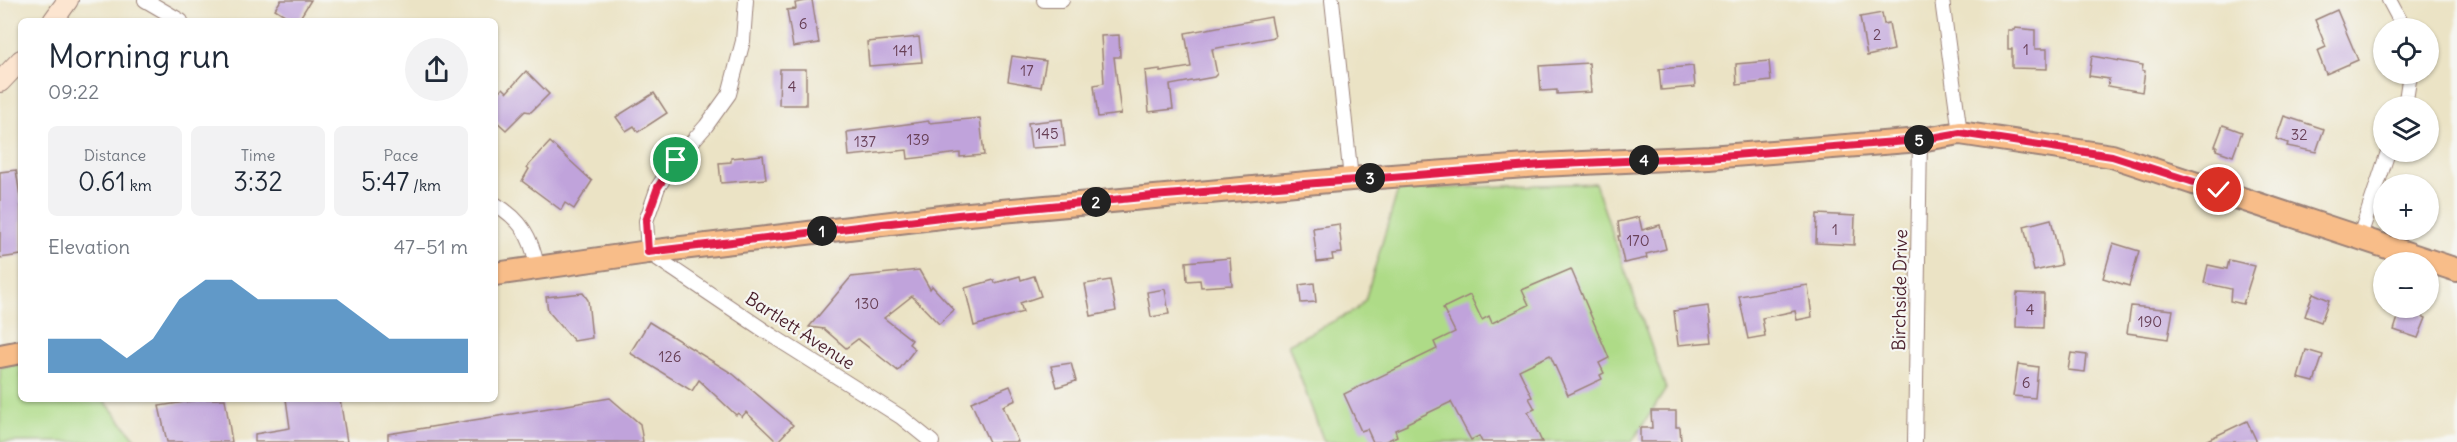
<!DOCTYPE html>
<html lang="en">
<head>
<meta charset="utf-8">
<style>
  :root { --surface:#fff; --page:#f2f2f3; --text:#1f2937; --muted:#747a83; --accent:#1f6fb2 }
  body { margin:0; font-family:Delius,sans-serif; background:var(--page); color:var(--text); height:100vh; display:flex; flex-direction:column; font-size:22px; white-space:nowrap }
  * { box-sizing:border-box; margin:0 }
  p { font-size:20px; color:var(--muted) }
  .icon { flex:none; width:33px; height:33px; fill:none; stroke:currentColor; stroke-width:2; stroke-linecap:round; stroke-linejoin:round }
  .map { position:relative; flex:1; overflow:hidden }
  .drawer { position:absolute; left:18px; top:18px; width:480px; height:384px; display:flex; flex-direction:column; background:var(--surface); border-radius:9px; box-shadow:0 2px 4px #0004 }
  .drawer>* { flex:none }
  .controls { position:absolute; left:2373px; top:18px; display:grid; gap:12px }
  .controls a { display:grid; place-items:center; width:66px; height:66px; border-radius:50%; background:var(--surface); box-shadow:0 2px 4px #0004; font-size:30px }
  .pin { position:absolute; display:grid; place-items:center; width:51px; height:51px; color:#fff; margin:-26px; border:3px solid #fff; border-radius:50%; box-shadow:0 2px 6px #0007 }
  .km { position:absolute; width:30px; height:30px; margin:-15px; border-radius:50%; background:#222; color:#fff; font-size:16px; line-height:30px; text-align:center }
  .round { display:grid; place-items:center; flex:none; width:63px; height:63px; border-radius:32px; background:var(--page) }
  .headline { display:flex; align-items:center; justify-content:space-between; height:102px; padding:0 30px }
  h1 { font-size:33px; font-weight:600; line-height:45px }
  .stats { display:grid; grid-template-columns:repeat(3,1fr); gap:9px; height:102px; padding:6px 30px }
  .stats div { display:grid; align-content:center; border-radius:9px; background:var(--page); text-align:center }
  .stats b { font-size:26px; font-weight:600 }
  .stats small { font-size:16px; font-weight:400 }
  .stats p { font-size:16px }
  .chart { height:168px; padding:12px 30px }
  .chart p { display:flex; justify-content:space-between }
  .chart svg { width:100%; height:108px; margin-top:6px; fill:var(--accent); opacity:.7 }
  .map>svg:first-child { display:block }
  .green { fill:#aedb87; stroke:#7c7d59; stroke-width:1.5 }
  .building { fill:#c0a3db }
  .lines { fill:none; stroke-linecap:round; stroke-linejoin:round }
  .street-casing { stroke:#9a8178; stroke-width:16 }
  .secondary-casing { stroke:#9a8178; stroke-width:22 }
  .primary-casing { stroke:#9a8178; stroke-width:26 }
  .street { stroke:#fff; stroke-width:14 }
  .secondary { stroke:#fce5d0; stroke-width:20 }
  .primary { stroke:#f8bd89; stroke-width:22 }
  .route-casing { stroke:#fff; stroke-width:12 }
  .route { stroke:#e11d48; stroke-width:8 }
  .labels { text-anchor:middle; stroke-width:4.5; stroke-linejoin:round; paint-order:stroke }
  .number-label { font-size:15px; fill:#684057 }
  .street-label { font-size:18px; fill:#4a1f2b; stroke:#f6f6f2 }
</style>
</head>
<body>
<div class="map">
<svg width="2457" height="442" viewBox="0 0 2457 442">
  <rect width="100%" height="100%" fill="#f6f6f2"/>
  <filter id="ink" filterUnits="userSpaceOnUse"><feTurbulence type="fractalNoise" baseFrequency=".0167" numOctaves="2"/><feDisplacementMap in="SourceGraphic" scale="12" xChannelSelector="R" yChannelSelector="G"/><feConvolveMatrix kernelMatrix="1 2 1 2 8 2 1 2 1" color-interpolation-filters="sRGB"/></filter>
  <filter id="wash" filterUnits="userSpaceOnUse"><feTurbulence type="fractalNoise" baseFrequency=".008" numOctaves="4" result="noise"/><feDisplacementMap in="SourceGraphic" scale="24" xChannelSelector="R" yChannelSelector="G"/><feGaussianBlur stdDeviation="1.35" result="paint"/><feColorMatrix in="noise" values="0 0 0 0 0 0 0 0 0 0 0 0 0 0 0 0 0 1.4 0 .05"/><feComposite in="paint" operator="in"/></filter>
  <g filter="url(#wash)">
    <rect width="100%" height="100%" fill="#ebe3c5"/>
    <g class="green">
      <path d="M 1595,183 L 1666,389 L 1632,442 L 1324,442 L 1288,344 L 1356,310 L 1365,300 L 1398,190 Z"/>
      <path d="M 21,363 L 21,399 L 103,399 L 138,442 L 0,442 L 0,367 Z"/>
    </g>
    <g id="blocks">
      <g class="building">
        <path d="M 281,0 L 311,0 L 298,21 L 294,21 L 275,9 Z"/>
        <path d="M 812,0 L 819,43 L 793,47 L 787,10 L 796,9 L 795,3 Z"/>
        <path d="M 2337,10 L 2358,60 L 2326,74 L 2317,51 L 2326,47 L 2315,20 Z"/>
        <path d="M 1882,13 L 1884,24 L 1889,23 L 1894,50 L 1867,56 L 1860,17 Z"/>
        <path d="M 1271,17 L 1275,37 L 1212,49 L 1217,74 L 1214,77 L 1170,85 L 1173,109 L 1149,112 L 1145,71 L 1160,69 L 1160,72 L 1191,67 L 1185,33 Z"/>
        <path d="M 2015,28 L 2035,30 L 2035,49 L 2047,49 L 2047,69 L 2012,68 L 2012,49 L 2008,49 L 2008,30 L 2014,30 Z"/>
        <path d="M 1119,35 L 1120,57 L 1114,57 L 1121,114 L 1098,117 L 1094,85 L 1104,83 L 1101,36 Z"/>
        <path d="M 919,37 L 922,62 L 869,66 L 867,42 Z"/>
        <path d="M 1012,56 L 1046,61 L 1041,87 L 1008,81 Z"/>
        <path d="M 2092,56 L 2143,65 L 2142,70 L 2145,71 L 2142,92 L 2108,86 L 2109,79 L 2089,76 Z"/>
        <path d="M 1769,61 L 1771,81 L 1737,85 L 1736,64 Z"/>
        <path d="M 1589,63 L 1591,92 L 1557,94 L 1557,90 L 1541,91 L 1539,66 Z"/>
        <path d="M 1693,66 L 1695,87 L 1661,90 L 1659,69 Z"/>
        <path d="M 780,69 L 806,69 L 806,105 L 779,105 Z"/>
        <path d="M 526,71 L 549,94 L 531,112 L 525,111 L 506,130 L 495,120 L 495,96 L 503,88 L 507,92 Z"/>
        <path d="M 654,93 L 667,113 L 638,132 L 634,126 L 626,131 L 616,117 Z"/>
        <path d="M 2284,116 L 2324,129 L 2316,152 L 2287,146 L 2288,143 L 2276,139 Z"/>
        <path d="M 980,118 L 984,155 L 960,157 L 960,153 L 908,159 L 907,150 L 849,156 L 847,132 L 929,121 L 929,123 Z"/>
        <path d="M 1062,119 L 1065,146 L 1031,148 L 1028,123 Z"/>
        <path d="M 2223,125 L 2242,132 L 2233,156 L 2216,150 L 2217,146 L 2215,146 Z"/>
        <path d="M 550,142 L 592,181 L 574,209 L 565,203 L 561,210 L 522,181 L 529,169 L 527,167 Z"/>
        <path d="M 763,155 L 766,179 L 721,183 L 719,163 L 731,162 L 731,158 Z"/>
        <path d="M 16,170 L 21,203 L 21,255 L 0,258 L 0,172 Z"/>
        <path d="M 1817,214 L 1855,216 L 1854,245 L 1816,243 Z"/>
        <path d="M 1639,217 L 1642,230 L 1660,225 L 1666,249 L 1646,254 L 1647,258 L 1624,263 L 1618,236 L 1620,236 L 1618,222 Z"/>
        <path d="M 2051,219 L 2061,265 L 2034,271 L 2024,226 Z"/>
        <path d="M 1339,224 L 1342,253 L 1332,254 L 1333,260 L 1317,262 L 1313,228 Z"/>
        <path d="M 2113,243 L 2139,251 L 2129,286 L 2103,278 Z"/>
        <path d="M 1230,258 L 1232,285 L 1201,287 L 1200,280 L 1187,281 L 1186,262 Z"/>
        <path d="M 2229,260 L 2255,266 L 2243,304 L 2230,301 L 2231,289 L 2204,283 L 2208,265 L 2227,269 Z"/>
        <path d="M 1571,269 L 1609,358 L 1599,363 L 1604,373 L 1600,375 L 1602,379 L 1568,395 L 1550,355 L 1519,370 L 1532,397 L 1529,398 L 1535,409 L 1528,412 L 1542,442 L 1482,442 L 1479,436 L 1471,440 L 1451,402 L 1407,423 L 1407,425 L 1395,430 L 1397,436 L 1384,442 L 1373,442 L 1367,429 L 1361,431 L 1344,394 L 1437,349 L 1434,342 L 1455,332 L 1443,308 L 1470,295 L 1482,320 L 1489,316 L 1492,323 L 1529,305 L 1522,290 Z"/>
        <path d="M 919,270 L 930,289 L 932,286 L 954,310 L 939,324 L 912,296 L 884,318 L 912,340 L 909,344 L 915,349 L 898,371 L 858,339 L 846,348 L 824,329 L 809,327 L 851,277 Z"/>
        <path d="M 1020,276 L 1021,280 L 1034,276 L 1041,296 L 1020,303 L 1023,312 L 974,326 L 965,288 L 994,280 L 995,283 Z"/>
        <path d="M 1110,280 L 1116,311 L 1091,316 L 1085,284 Z"/>
        <path d="M 1314,283 L 1316,302 L 1301,303 L 1299,285 Z"/>
        <path d="M 1808,285 L 1812,317 L 1797,320 L 1795,311 L 1762,318 L 1765,336 L 1748,339 L 1739,296 Z"/>
        <path d="M 1165,289 L 1169,314 L 1151,317 L 1147,292 Z"/>
        <path d="M 583,293 L 588,300 L 592,338 L 574,341 L 548,311 L 546,297 Z"/>
        <path d="M 2017,293 L 2044,294 L 2043,328 L 2016,327 Z"/>
        <path d="M 2313,293 L 2329,300 L 2321,322 L 2305,316 Z"/>
        <path d="M 1708,306 L 1712,342 L 1678,345 L 1674,311 Z"/>
        <path d="M 2131,306 L 2173,310 L 2168,339 L 2127,333 Z"/>
        <path d="M 2401,308 L 2426,308 L 2422,316 L 2426,318 L 2418,338 L 2394,330 Z"/>
        <path d="M 649,322 L 733,374 L 793,425 L 777,442 L 746,412 L 742,417 L 738,413 L 736,415 L 699,380 L 692,391 L 630,353 Z"/>
        <path d="M 2306,350 L 2323,355 L 2314,382 L 2298,378 Z"/>
        <path d="M 2071,353 L 2087,355 L 2085,372 L 2068,370 Z"/>
        <path d="M 1071,363 L 1076,381 L 1057,387 L 1051,366 Z"/>
        <path d="M 2018,364 L 2038,367 L 2035,398 L 2013,396 Z"/>
        <path d="M 1010,386 L 1016,400 L 1003,406 L 1018,442 L 989,442 L 971,402 Z"/>
        <path d="M 610,398 L 640,424 L 643,442 L 388,442 L 388,434 Z"/>
        <path d="M 204,399 L 225,399 L 232,442 L 167,442 L 159,406 Z"/>
        <path d="M 286,399 L 340,399 L 347,442 L 255,442 L 255,434 L 290,428 Z"/>
        <path d="M 1651,411 L 1676,411 L 1676,427 L 1680,427 L 1681,442 L 1640,442 L 1640,428 L 1652,428 Z"/>
        <path d="M 2247,421 L 2257,442 L 2203,442 Z"/>
      </g>
    </g>
  </g>
  <g filter="url(#ink)">
    <use href="#blocks" fill-opacity="0" stroke="#9a8178" stroke-width="1.5"/>
    <g class="lines">
      <g class="street-casing">
        <g id="street">
          <path d="M 145,0 L 181,21"/>
          <path d="M 746,0 L 743,41 L 729,94 L 706,126 L 676,160 L 658,187 L 646,221 L 648,252 L 771,335 L 901,417 L 932,442"/>
          <path d="M 1044,0 L 1062,0"/>
          <path d="M 1332,0 L 1351,179"/>
          <path d="M 1942,0 L 1960,133"/>
          <path d="M 2389,0 L 2404,28"/>
          <path d="M 2405,106 L 2410,74"/>
          <path d="M 495,204 C 521,219 532,238 537,267"/>
          <path d="M 2359,239 L 2388,152"/>
          <path d="M 1915,442 L 1920,140"/>
        </g>
      </g>
      <g class="secondary-casing">
        <g id="secondary">
          <path d="M 53,21 L 68,0"/>
          <path d="M 0,82 L 21,60"/>
        </g>
      </g>
      <g class="primary-casing">
        <g id="primary">
          <path d="M 495,274 L 648,252 L 958,215 L 1351,179 L 1541,165 L 1709,157 L 1920,140 L 1960,133 L 2112,156 L 2457,270"/>
          <path d="M 0,356 L 21,352"/>
        </g>
      </g>
      <use href="#street" class="street"/>
      <use href="#secondary" class="secondary"/>
      <use href="#primary" class="primary"/>
    </g>
  </g>
  <g class="lines" filter="url(#ink)">
    <g class="route-casing">
      <path id="route" d="M 676,160 L 658,187 L 646,221 L 648,252 L 958,215 L 1153,196 L 1541,165 L 1709,157 L 1920,140 L 1960,133 L 2112,156 L 2219,190"/>
    </g>
    <use href="#route" class="route"/>
  </g>
  <g class="labels">
    <g class="number-label">
      <text x="803" y="29">6</text>
      <text x="1877" y="40">2</text>
      <text x="2026" y="55">1</text>
      <text x="903" y="56">141</text>
      <text x="1027" y="76">17</text>
      <text x="792" y="92">4</text>
      <text x="1047" y="139">145</text>
      <text x="2299" y="140">32</text>
      <text x="918" y="145">139</text>
      <text x="865" y="147">137</text>
      <text x="1835" y="235">1</text>
      <text x="1638" y="246">170</text>
      <text x="867" y="309">130</text>
      <text x="2030" y="315">4</text>
      <text x="2150" y="327">190</text>
      <text x="670" y="362">126</text>
      <text x="2026" y="388">6</text>
    </g>
    <g class="street-label">
      <text transform="translate(1900 290) rotate(-89)" y="6">Birchside Drive</text>
      <text transform="translate(800 331) rotate(33)" y="6">Bartlett Avenue</text>
    </g>
  </g>
</svg>
<div class="controls">
<a><svg class="icon" aria-label="locate" viewBox="0 0 24 24"><circle cx="12" cy="12" r="6"/><path d="M12 2v4M12 18v4M2 12h4M18 12h4"/></svg></a>
<a><svg class="icon" aria-label="layers" viewBox="0 0 24 24"><path d="M12 4l9 5-9 5-9-5zM3 14l9 5 9-5"/></svg></a>
<a>+</a>
<a>−</a>
</div>
<div class="pin" style="left:676px;top:160px;background:#1e9e55"><svg class="icon" aria-label="arrive" viewBox="0 0 24 24"><path d="M6 21V4h12l-3 4 3 4H6"/></svg></div>
<div class="pin" style="left:2219px;top:190px;background:#d93025"><svg class="icon" aria-label="check" viewBox="0 0 24 24"><path d="M5 12l5 5 9-10"/></svg></div>
<b class="km" style="left:822px;top:231px">1</b>
<b class="km" style="left:1096px;top:202px">2</b>
<b class="km" style="left:1370px;top:178px">3</b>
<b class="km" style="left:1644px;top:160px">4</b>
<b class="km" style="left:1919px;top:140px">5</b>
<section class="drawer">
<div class="headline"><div><h1>Morning run</h1><p>09:22</p></div><a class="round"><svg class="icon" aria-label="share" viewBox="0 0 24 24"><path d="M12 15V3M7 8l5-5 5 5M5 13v7h14v-7"/></svg></a></div>
<div class="stats">
<div><p>Distance</p><b>0.61<small> km</small></b></div>
<div><p>Time</p><b>3:32</b></div>
<div><p>Pace</p><b>5:47<small> /km</small></b></div>
</div>
<div class="chart"><p><span>Elevation</span>47–51 m</p>
<svg viewBox="0 0 160 44" preserveAspectRatio="none"><path d="M0 44V30L10 30L20 30L30 38L40 30L50 14L60 6L70 6L80 14L90 14L100 14L110 14L120 22L130 30L140 30L150 30L160 30V44z"/></svg>
</div>
</section>
</div>
</body>
</html>
